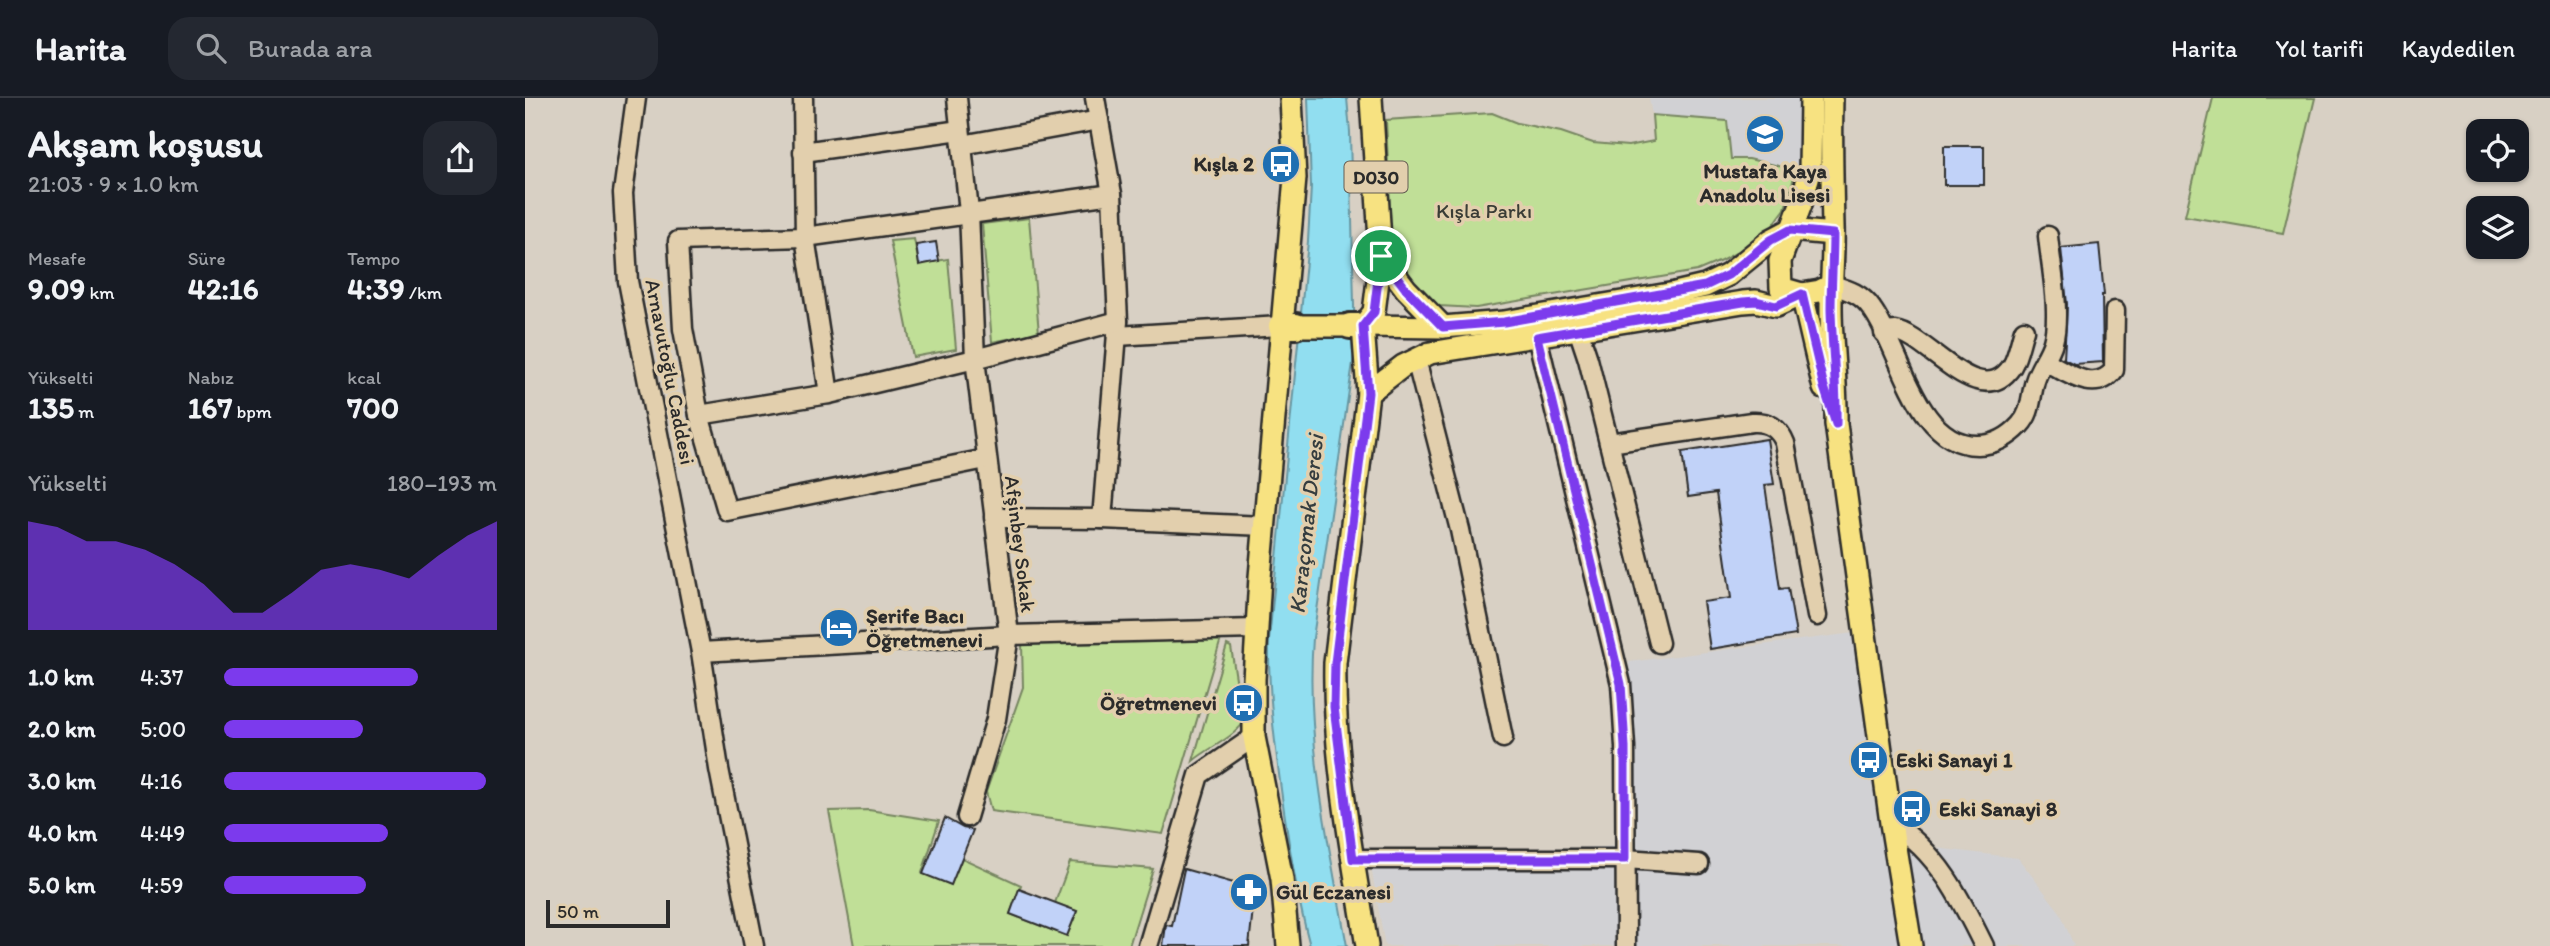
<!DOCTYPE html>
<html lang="tr">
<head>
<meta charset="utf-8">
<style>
  :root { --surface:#171b24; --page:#242831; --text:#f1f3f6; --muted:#9ea1a6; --line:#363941; --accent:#7c3aed }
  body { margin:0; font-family:Itim,sans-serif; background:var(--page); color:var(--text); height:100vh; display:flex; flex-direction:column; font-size:26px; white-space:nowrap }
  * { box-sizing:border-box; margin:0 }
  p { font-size:23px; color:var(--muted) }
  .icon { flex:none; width:38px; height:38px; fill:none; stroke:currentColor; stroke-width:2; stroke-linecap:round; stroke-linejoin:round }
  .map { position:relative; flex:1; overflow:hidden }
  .details { display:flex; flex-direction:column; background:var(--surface); width:525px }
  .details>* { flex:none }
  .buttons { position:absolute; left:1941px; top:21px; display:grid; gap:14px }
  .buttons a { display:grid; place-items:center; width:63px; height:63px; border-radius:14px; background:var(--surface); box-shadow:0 2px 5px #0004; font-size:35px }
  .scale { position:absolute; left:21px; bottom:18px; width:124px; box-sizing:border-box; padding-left:7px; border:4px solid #2b2b2b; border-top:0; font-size:19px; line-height:24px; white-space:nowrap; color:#2b2b2b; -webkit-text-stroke:5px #e2cfad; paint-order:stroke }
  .pin { position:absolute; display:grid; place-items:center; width:60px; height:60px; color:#fff; margin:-30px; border:4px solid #fff; border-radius:50%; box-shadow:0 2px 7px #0007 }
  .round { display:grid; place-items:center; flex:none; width:74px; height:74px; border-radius:21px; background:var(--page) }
  .headline { display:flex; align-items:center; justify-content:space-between; height:119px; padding:0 28px }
  h1 { font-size:38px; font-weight:700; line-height:52px }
  .metrics { display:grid; grid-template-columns:repeat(3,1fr); gap:10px; height:119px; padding:7px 28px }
  .metrics div { display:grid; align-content:center }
  .metrics b { font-size:30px; font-weight:700 }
  .metrics small { font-size:19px; font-weight:400 }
  .metrics p { font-size:19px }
  .chart { height:196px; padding:14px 28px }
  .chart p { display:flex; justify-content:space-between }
  .chart svg { width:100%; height:126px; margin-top:7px; fill:var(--accent); opacity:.7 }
  ul { padding:0 28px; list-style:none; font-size:23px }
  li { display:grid; grid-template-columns:112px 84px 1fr; align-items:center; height:52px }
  li i { height:18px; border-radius:9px; background:var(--accent) }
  header { display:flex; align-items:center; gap:42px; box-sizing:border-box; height:98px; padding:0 35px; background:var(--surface); border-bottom:2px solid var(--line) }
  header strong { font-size:33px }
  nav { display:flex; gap:38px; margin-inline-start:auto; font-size:24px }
  .search { width:490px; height:63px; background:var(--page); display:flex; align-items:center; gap:18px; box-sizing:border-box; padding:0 24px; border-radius:21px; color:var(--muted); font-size:26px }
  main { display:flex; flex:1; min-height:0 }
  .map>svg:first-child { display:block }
  .built { fill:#d1d1d4 }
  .green { fill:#c0df97; stroke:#768561; stroke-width:2 }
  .water { fill:#91def0; stroke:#6896a1; stroke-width:2 }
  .building { fill:#c1d2f8; stroke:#2b2b2b; stroke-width:2 }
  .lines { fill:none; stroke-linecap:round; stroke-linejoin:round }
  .minor-casing { stroke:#2b2b2b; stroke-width:23 }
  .major-casing { stroke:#2b2b2b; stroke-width:26 }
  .highway-casing { stroke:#2b2b2b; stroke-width:30 }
  .minor { stroke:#e2cfad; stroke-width:18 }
  .major { stroke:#f7e281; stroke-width:21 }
  .highway { stroke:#f7e281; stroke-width:24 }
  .route-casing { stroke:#fff; stroke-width:14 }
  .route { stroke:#7c3aed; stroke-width:9 }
  .labels { text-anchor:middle; stroke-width:7; stroke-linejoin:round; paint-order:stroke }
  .shield { fill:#e2cfad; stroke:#625c52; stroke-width:2 }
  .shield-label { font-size:19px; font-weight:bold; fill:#2b2b2b }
  .poi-label { font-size:21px; font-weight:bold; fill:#2b2b2b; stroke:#e2cfad; text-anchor:start }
  .park-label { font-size:21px; fill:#3a3d36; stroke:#e2cfad }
  .street-label { font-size:21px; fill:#2b2b2b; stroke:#e2cfad }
  .water-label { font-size:23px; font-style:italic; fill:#353d3f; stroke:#e2cfad }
</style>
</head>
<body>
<header>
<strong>Harita</strong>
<div class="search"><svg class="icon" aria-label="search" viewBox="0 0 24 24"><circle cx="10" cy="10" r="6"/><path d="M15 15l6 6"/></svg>Burada ara</div>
<nav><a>Harita</a><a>Yol tarifi</a><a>Kaydedilen</a></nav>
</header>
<main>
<section class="details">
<div class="headline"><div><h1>Akşam koşusu</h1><p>21:03 · 9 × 1.0 km</p></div><a class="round"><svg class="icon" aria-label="share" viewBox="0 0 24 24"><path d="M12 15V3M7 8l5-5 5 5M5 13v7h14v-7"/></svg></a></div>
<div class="metrics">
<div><p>Mesafe</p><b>9.09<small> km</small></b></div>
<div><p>Süre</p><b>42:16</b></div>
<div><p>Tempo</p><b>4:39<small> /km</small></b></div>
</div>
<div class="metrics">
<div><p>Yükselti</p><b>135<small> m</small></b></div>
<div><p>Nabız</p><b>167<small> bpm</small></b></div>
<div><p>kcal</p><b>700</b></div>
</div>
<div class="chart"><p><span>Yükselti</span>180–193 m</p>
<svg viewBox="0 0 160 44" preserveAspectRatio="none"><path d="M0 44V6L10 8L20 13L30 13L40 16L50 21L60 28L70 38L80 38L90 31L100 23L110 21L120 23L130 26L140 18L150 11L160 6V44z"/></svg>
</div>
<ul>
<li><b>1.0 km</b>4:37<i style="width:71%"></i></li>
<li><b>2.0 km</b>5:00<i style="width:51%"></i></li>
<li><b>3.0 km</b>4:16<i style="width:96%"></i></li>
<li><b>4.0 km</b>4:49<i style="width:60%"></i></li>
<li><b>5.0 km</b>4:59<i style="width:52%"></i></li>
</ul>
</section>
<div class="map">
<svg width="2025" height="848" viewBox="0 0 2025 848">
  <rect width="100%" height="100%" fill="#d8d0c4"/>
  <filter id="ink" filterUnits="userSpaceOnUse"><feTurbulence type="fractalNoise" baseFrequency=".0143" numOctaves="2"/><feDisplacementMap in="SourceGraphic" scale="14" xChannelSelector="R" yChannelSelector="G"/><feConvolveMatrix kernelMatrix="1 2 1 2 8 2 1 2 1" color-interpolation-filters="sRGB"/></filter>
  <g filter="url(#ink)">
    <g class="built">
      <path d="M 1124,0 L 1279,0 L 1277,48 L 1271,72 L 1224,61 L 1206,62 L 1202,23 L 1127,17 Z"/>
      <path d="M 1337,534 L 1369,745 L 1493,760 L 1535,814 L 1549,848 L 860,848 L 844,757 L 1107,748 L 1109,643 L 1104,564 Z"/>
    </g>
    <g class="green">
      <path d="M 1688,0 L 1790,0 L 1758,135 L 1660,118 Z"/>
      <path d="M 967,15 L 992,25 L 1036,34 L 1068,45 L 1103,48 L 1129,43 L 1127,17 L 1202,23 L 1206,61 L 1224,61 L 1271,72 L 1260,111 L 1243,134 L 1224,148 L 1196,163 L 1172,173 L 951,210 L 914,208 L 895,196 L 867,158 L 861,22 Z"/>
      <path d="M 504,120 L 514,235 L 467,244 L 457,126 Z"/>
      <path d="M 389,141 L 394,166 L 423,161 L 431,251 L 388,259 L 365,143 Z"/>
      <path d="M 696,541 L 638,736 L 466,713 L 461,694 L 498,589 L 497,546 Z"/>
      <path d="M 702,547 L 706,549 L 718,625 C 707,641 683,650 668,663 Z"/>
      <path d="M 344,712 L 414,723 L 397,775 L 426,787 L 437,760 L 496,787 L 485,816 L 542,838 L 552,813 L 530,805 L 545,764 L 628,771 L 604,848 L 329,848 L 304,713 Z"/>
    </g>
    <path class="water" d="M 783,0 L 822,0 L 825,34 L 830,251 L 788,540 C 780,641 804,748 822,848 L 785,848 C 772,799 764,749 757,699 C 750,646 743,595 744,542 L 783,143 L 786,89 Z"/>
    <g class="building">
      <rect x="1419" y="48" width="40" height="39"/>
      <path d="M 411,144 L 414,163 L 394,167 L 391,147 Z"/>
      <path d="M 1574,146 L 1579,197 L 1577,197 L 1578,264 L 1549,266 L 1539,261 L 1542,206 L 1536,150 Z"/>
      <path d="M 1242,341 L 1249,386 L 1240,387 L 1255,491 L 1263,490 L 1271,537 L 1185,551 L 1178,504 L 1206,500 L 1191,395 L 1163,399 L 1157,354 Z"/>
      <path d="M 420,720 L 438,730 L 448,732 L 426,787 L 398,776 Z"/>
      <path d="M 659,771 L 730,791 L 724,848 L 638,848 L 641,827 L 647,828 Z"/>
      <path d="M 494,791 L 552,813 L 542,838 L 485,816 Z"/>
    </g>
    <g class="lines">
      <g class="minor-casing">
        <g id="minor">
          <path d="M 111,0 L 98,95 L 103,183 L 176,554 L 194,671 L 229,848"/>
          <path d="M 278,0 L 280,139 L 304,296"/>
          <path d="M 432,0 L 444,114 L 450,261 L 484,537 L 471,621 L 442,719"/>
          <path d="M 570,0 L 587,96 L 593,223 L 577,421"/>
          <path d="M 437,47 L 574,22"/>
          <path d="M 278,54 L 435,32"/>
          <path d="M 1307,187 C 1324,192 1337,196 1347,211 C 1376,250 1391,348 1453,347 C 1469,347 1484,339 1495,327 C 1507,314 1505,300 1510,283 C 1514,269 1524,258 1528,244 C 1536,215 1526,169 1523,138"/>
          <path d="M 1009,226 L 1096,586 L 1100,649 L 1101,848"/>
          <path d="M 1053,231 L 1063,261 L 1134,545"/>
          <path d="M 1359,235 C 1363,234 1367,233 1370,233 C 1403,238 1455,316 1487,268 C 1493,258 1495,244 1499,232"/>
          <path d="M 592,238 L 756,228"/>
          <path d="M 891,261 L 935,432 L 978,640"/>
          <path d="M 1520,263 C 1541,274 1570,297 1589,272 L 1590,213"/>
          <path d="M 174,317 L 304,296 L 450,261 L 593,223"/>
          <path d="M 1084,345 L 1227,324 C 1243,323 1254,330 1260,345 L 1292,518"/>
          <path d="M 461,361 L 202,413 L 174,317 L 158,231 L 153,143 L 280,139 L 587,96"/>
          <path d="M 469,420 L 577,421 L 740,428"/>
          <path d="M 176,554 L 484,537 L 731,531"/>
          <path d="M 1366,725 C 1412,753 1436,801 1459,848"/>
          <path d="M 828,761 L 1100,761 L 1174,766"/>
          <path d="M 623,848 L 674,677 L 729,639"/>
        </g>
      </g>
      <g class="major-casing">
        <g id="major">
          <path d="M 1307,0 C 1306,43 1307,86 1308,128 C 1309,155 1306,182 1306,209 C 1306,248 1312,287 1311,326 L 1366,725 L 1386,848"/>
          <path d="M 856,158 L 881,191 L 918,229"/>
          <path d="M 1277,196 L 1256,190 L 1255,163 L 1276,106 L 1285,73 L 1286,0"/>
          <path d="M 1277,196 L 1299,290"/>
          <path d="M 771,228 L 825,228"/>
          <path d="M 838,228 L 843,295 L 810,565 C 808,659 827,755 842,848"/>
          <path d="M 838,228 L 918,229 L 979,224 L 1150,195 L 1180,188 L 1203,177 L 1246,142 L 1265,132 L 1308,136"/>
          <path d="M 838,228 L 849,214 L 856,158 L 846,0"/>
          <path d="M 843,295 L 878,268 L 905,255 L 1218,204 L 1231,203 L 1251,208 L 1277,196 L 1295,193 L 1307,187"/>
          <path d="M 763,848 L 757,781 L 729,639 L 729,581 L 735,479 L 770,80 L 766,0"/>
        </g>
      </g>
      <g class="highway-casing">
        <g id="highway">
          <path d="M 756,228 L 771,228"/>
          <path d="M 825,228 L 838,228"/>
        </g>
      </g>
      <use href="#minor" class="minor"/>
      <use href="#major" class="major"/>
      <use href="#highway" class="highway"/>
    </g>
  </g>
  <g class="lines" filter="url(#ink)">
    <g class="route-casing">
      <path id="route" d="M 1265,132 L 1308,136 C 1308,161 1306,187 1306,212 C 1307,251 1312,288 1311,326 L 1299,289 L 1277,196 L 1251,208 L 1231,203 L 1218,204 L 1012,239 L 1096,586 L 1100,649 L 1100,761 L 828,761 L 809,609 L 810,565 L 843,295 L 838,228 L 849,214 L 856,158 L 881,191 L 918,229 L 979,224 L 1180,188 L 1203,177 L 1246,142 Z"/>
    </g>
    <use href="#route" class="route"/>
  </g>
  <defs>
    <g id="school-disc" transform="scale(2.0125)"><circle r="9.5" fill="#1f6fb2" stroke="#e2cfad"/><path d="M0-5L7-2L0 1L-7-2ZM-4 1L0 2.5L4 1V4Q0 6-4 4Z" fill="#fff"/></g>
    <g id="bus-disc" transform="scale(2.0125)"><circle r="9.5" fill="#1f6fb2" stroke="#e2cfad"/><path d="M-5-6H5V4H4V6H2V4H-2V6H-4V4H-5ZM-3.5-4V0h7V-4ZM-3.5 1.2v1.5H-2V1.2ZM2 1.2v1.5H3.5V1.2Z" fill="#fff"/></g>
    <g id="hotel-disc" transform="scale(2.0125)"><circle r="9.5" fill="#1f6fb2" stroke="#e2cfad"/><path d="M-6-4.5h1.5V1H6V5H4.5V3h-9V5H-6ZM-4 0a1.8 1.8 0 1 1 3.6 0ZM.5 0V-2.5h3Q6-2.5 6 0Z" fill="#fff"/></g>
    <g id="pharmacy-disc" transform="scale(2.0125)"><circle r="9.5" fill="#1f6fb2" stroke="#e2cfad"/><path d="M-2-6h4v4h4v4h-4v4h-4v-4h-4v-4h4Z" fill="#fff"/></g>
  </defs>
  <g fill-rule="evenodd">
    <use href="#school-disc" x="1240" y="36"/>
    <use href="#bus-disc" x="756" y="66"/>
    <use href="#hotel-disc" x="314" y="530"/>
    <use href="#bus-disc" x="719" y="605"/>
    <use href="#bus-disc" x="1344" y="662"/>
    <use href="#bus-disc" x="1387" y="711"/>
    <use href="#pharmacy-disc" x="724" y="794"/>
  </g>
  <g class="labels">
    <rect class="shield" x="819.5" y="63.5" width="63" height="31" rx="5"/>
    <g class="shield-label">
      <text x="851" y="86">D030</text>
    </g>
    <g class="poi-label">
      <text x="729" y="73" text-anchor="end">Kışla 2</text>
      <text x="1240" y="80" text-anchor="middle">Mustafa Kaya<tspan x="1240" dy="24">Anadolu Lisesi</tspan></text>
      <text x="341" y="525">Şerife Bacı<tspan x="341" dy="24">Öğretmenevi</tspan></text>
      <text x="692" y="612" text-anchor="end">Öğretmenevi</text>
      <text x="1371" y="669">Eski Sanayi 1</text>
      <text x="1414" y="718">Eski Sanayi 8</text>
      <text x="751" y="801">Gül Eczanesi</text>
    </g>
    <g class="park-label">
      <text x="959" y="120">Kışla Parkı</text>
    </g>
    <g class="street-label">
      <text transform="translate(145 274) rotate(79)" y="7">Arnavutoğlu Caddesi</text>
      <text transform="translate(495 446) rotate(83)" y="7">Afşinbey Sokak</text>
    </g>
    <g class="water-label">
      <text transform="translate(781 426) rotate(-84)" y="8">Karaçomak Deresi</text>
    </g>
  </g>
</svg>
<div class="buttons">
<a><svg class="icon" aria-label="locate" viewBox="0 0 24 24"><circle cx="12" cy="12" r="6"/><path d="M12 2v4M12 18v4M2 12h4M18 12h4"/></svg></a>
<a><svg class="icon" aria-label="layers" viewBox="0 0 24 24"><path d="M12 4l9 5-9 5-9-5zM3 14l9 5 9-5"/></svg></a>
</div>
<div class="scale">50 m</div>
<div class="pin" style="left:856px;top:158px;background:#1e9e55"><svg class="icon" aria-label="arrive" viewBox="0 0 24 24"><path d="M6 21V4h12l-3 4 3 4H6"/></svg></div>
</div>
</main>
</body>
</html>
